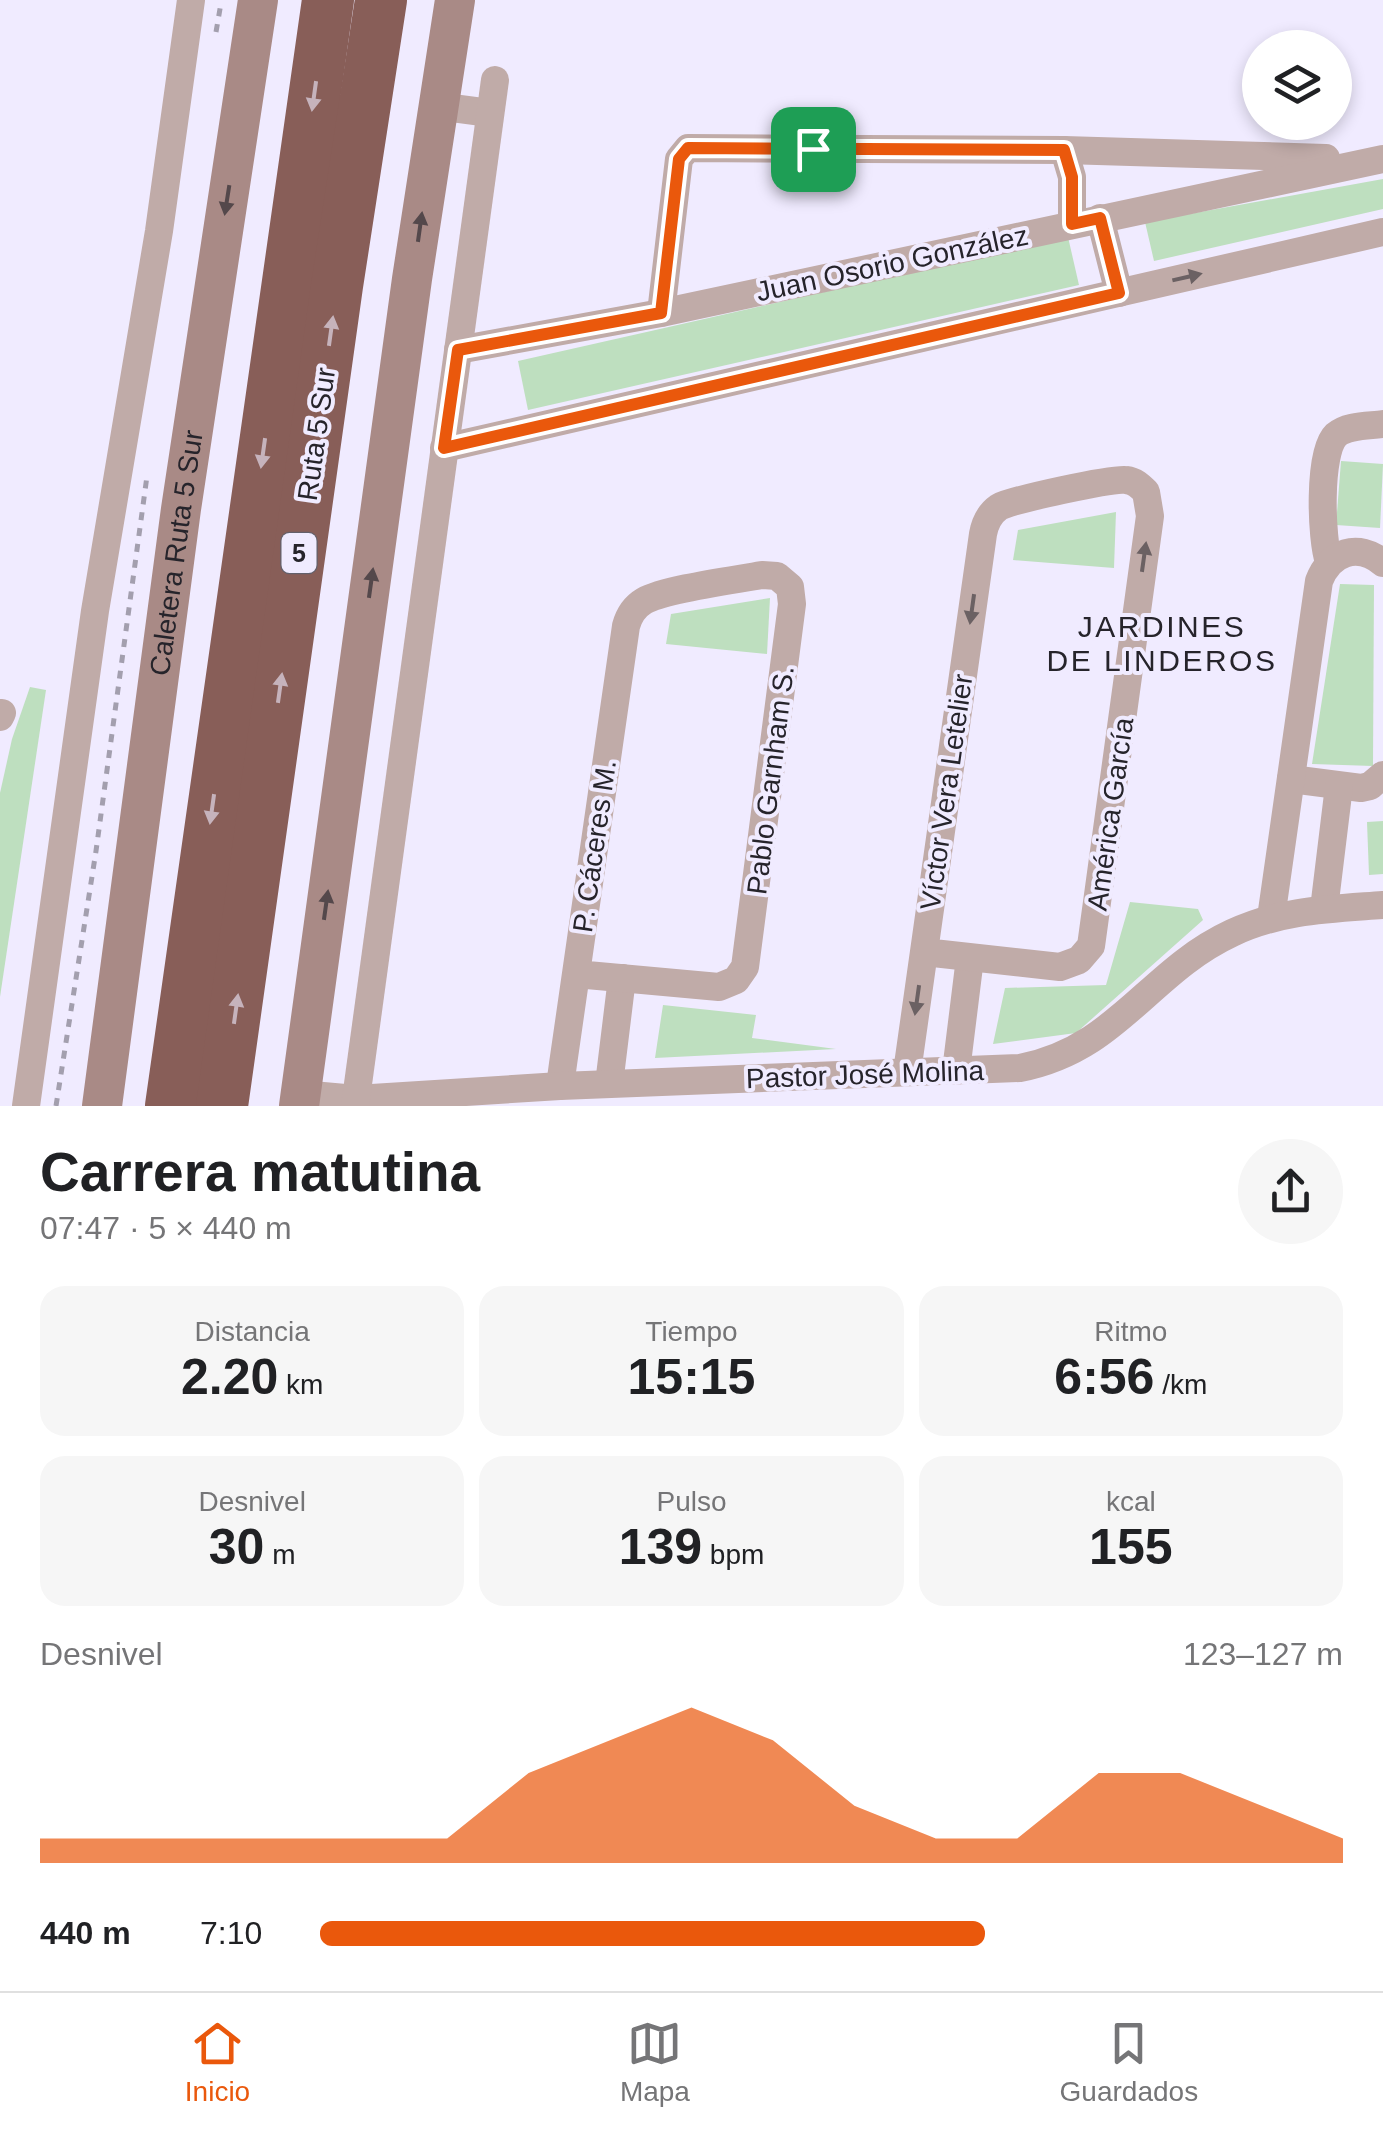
<!DOCTYPE html>
<html lang="es">
<head>
<meta charset="utf-8">
<style>
  :root { --surface:#fff; --page:#f6f6f6; --text:#202124; --muted:#757577; --line:#e0e0e0; --accent:#ea580c }
  body { margin:0; font-family:Arial,sans-serif; background:var(--page); color:var(--text); height:100vh; display:flex; flex-direction:column; font-size:38px; white-space:nowrap }
  * { box-sizing:border-box; margin:0 }
  p { font-size:32px; color:var(--muted) }
  .icon { flex:none; width:55px; height:55px; fill:none; stroke:currentColor; stroke-width:2; stroke-linecap:round; stroke-linejoin:round }
  .map { position:relative; height:1106px; overflow:hidden }
  .sheet { display:flex; flex-direction:column; background:var(--surface); flex:1 }
  .sheet>* { flex:none }
  .tools { position:absolute; left:1242px; top:30px; display:grid; gap:20px }
  .tools a { display:grid; place-items:center; width:110px; height:110px; border-radius:50%; background:var(--surface); box-shadow:0 5px 15px #0003; font-size:50px }
  .pin { position:absolute; display:grid; place-items:center; width:85px; height:85px; color:#fff; margin:-42px; border-radius:20px; box-shadow:0 5px 15px #0006 }
  .round { display:grid; place-items:center; flex:none; width:105px; height:105px; border-radius:52px; background:var(--page) }
  .overview { display:flex; align-items:center; justify-content:space-between; height:170px; padding:0 40px }
  h1 { font-size:55px; font-weight:700; line-height:75px }
  .stats { display:grid; grid-template-columns:repeat(3,1fr); gap:15px; height:170px; padding:10px 40px }
  .stats div { display:grid; align-content:center; border-radius:25px; background:var(--page); text-align:center }
  .stats b { font-size:50px; font-weight:700 }
  .stats small { font-size:28px; font-weight:400 }
  .stats p { font-size:28px }
  .chart { height:280px; padding:20px 40px }
  .chart p { display:flex; justify-content:space-between }
  .chart svg { width:100%; height:180px; margin-top:10px; fill:var(--accent); opacity:.7 }
  ul { padding:0 40px; list-style:none; font-size:32px }
  li { display:grid; grid-template-columns:160px 120px 1fr; align-items:center; height:75px }
  li i { height:25px; border-radius:12px; background:var(--accent) }
  .dock { display:flex; justify-content:space-around; align-items:center; height:140px; border-top:2px solid var(--line); background:var(--surface); font-size:28px; color:var(--muted) }
  .dock a { display:grid; justify-items:center; gap:5px }
  .dock .on { color:var(--accent) }
  .map>svg:first-child { display:block }
  .green { fill:#bedfbf }
  .lines { fill:none; stroke-linecap:round; stroke-linejoin:round }
  .path { stroke:#a39fae; stroke-width:5; stroke-dasharray:8 8; stroke-linecap:butt }
  .street { stroke:#c0aba8; stroke-width:28 }
  .secondary { stroke:#a98a86; stroke-width:40 }
  .highway { stroke:#885e58; stroke-width:52 }
  .oneway { fill:#c6b3bc }
  .oneway2 { fill:#54484b }
  .oneway3 { fill:#6b6163 }
  .route-casing { stroke:#fff; stroke-width:20 }
  .route { stroke:#ea580c; stroke-width:12 }
  .labels { text-anchor:middle; stroke-width:8; stroke-linejoin:round; paint-order:stroke }
  .shield { fill:#f0ebff; stroke:#63606b; stroke-width:2.5 }
  .shield-label { font-size:25px; font-weight:bold; fill:#26242b }
  .street-label { font-size:28px; fill:#26242b; stroke:#f0ebff }
  .neighbourhood-label { font-size:30px; letter-spacing:2.5px; fill:#26242b; stroke:#f0ebff }
</style>
</head>
<body>
<div class="map">
<svg width="1383" height="1106" viewBox="0 0 1383 1106">
  <rect width="100%" height="100%" fill="#f0ebff"/>
  <g class="green">
    <path d="M 1383,179 L 1383,209 L 1154,261 L 1145,222 Z"/>
    <path d="M 1068,237 L 1079,285 L 528,410 L 518,361 Z"/>
    <path d="M 1341,461 L 1383,464 L 1380,528 L 1336,525 Z"/>
    <path d="M 1116,512 L 1114,568 L 1013,560 L 1018,530 Z"/>
    <path d="M 1340,584 L 1374,585 L 1373,766 L 1312,764 Z"/>
    <path d="M 770,598 L 767,654 L 666,644 L 671,614 Z"/>
    <path d="M 30,687 L 46,690 L 0,997 L 0,793 L 12,739 Z"/>
    <path d="M 1383,821 L 1383,874 L 1369,875 L 1367,822 Z"/>
    <path d="M 1130,902 L 1198,909 L 1203,920 L 1076,1033 L 993,1044 L 1005,988 L 1106,985 Z"/>
    <path d="M 663,1005 L 756,1015 L 752,1038 L 836,1049 L 655,1058 Z"/>
  </g>
  <g class="lines">
    <g class="path">
      <path d="M 216,32 L 221,3"/>
      <path d="M 56,1106 L 96,851 L 147,476"/>
    </g>
    <g class="street">
      <path d="M 437,106 L 490,113"/>
      <path d="M 1064,150 L 1072,177 L 1072,224"/>
      <path d="M 1100,218 L 1119,293"/>
      <path d="M 661,313 L 679,159 L 688,148 L 1064,150 L 1326,158"/>
      <path d="M 458,350 L 661,313 L 1383,159"/>
      <path d="M 444,448 L 1383,232"/>
      <path d="M 1329,562 C 1321,540 1318,452 1336,435 C 1347,425 1369,426 1383,424"/>
      <path d="M 0,717 L 2,713"/>
      <path d="M 1291,779 L 1361,788 L 1370,786 L 1383,775"/>
      <path d="M 1324,909 L 1339,786"/>
      <path d="M 1271,918 L 1319,581 C 1330,552 1358,542 1383,563"/>
      <path d="M 956,1071 L 970,958"/>
      <path d="M 907,1072 L 983,534 C 985,523 989,514 999,507 C 1012,500 1112,478 1126,480 C 1135,481 1140,486 1146,492 L 1150,516 L 1091,946 L 1079,960 L 1060,967 L 924,952"/>
      <path d="M 609,1084 L 622,978"/>
      <path d="M 560,1086 L 563,1064 L 626,626 C 629,615 634,607 644,601 C 665,589 735,580 762,575 L 777,576 L 790,587 L 792,604 L 745,967 L 736,980 L 719,987 L 576,974"/>
      <path d="M 301,1094 L 356,1099 L 560,1086 L 1020,1068 C 1118,1049 1148,972 1232,933 C 1280,910 1331,909 1383,905"/>
      <path d="M 26,1106 L 95,611 L 159,231 L 191,0"/>
      <path d="M 355,1106 L 495,80"/>
    </g>
    <g class="secondary">
      <path id="s1" d="M 102,1106 L 181,509 L 258,0"/>
      <path d="M 299,1106 L 412,279 L 455,0"/>
    </g>
    <g class="highway">
      <path d="M 171,1106 L 328,0"/>
      <path d="M 222,1106 L 337,286 L 381,0"/>
    </g>
  </g>
  <defs><path id="oneway-solid" d="M-6-.8H1V-3.2L6.5 0L1 3.2V.8H-6Z" transform="scale(2.5)"/></defs>
  <g class="oneway">
    <use href="#oneway-solid" transform="translate(314 96) rotate(98)"/>
    <use href="#oneway-solid" transform="translate(331 331) rotate(-82)"/>
    <use href="#oneway-solid" transform="translate(263 453) rotate(98)"/>
    <use href="#oneway-solid" transform="translate(280 688) rotate(-82)"/>
    <use href="#oneway-solid" transform="translate(212 809) rotate(98)"/>
    <use href="#oneway-solid" transform="translate(236 1009) rotate(-82)"/>
  </g>
  <g class="oneway2">
    <use href="#oneway-solid" transform="translate(227 200) rotate(99)"/>
    <use href="#oneway-solid" transform="translate(420 227) rotate(-82)"/>
    <use href="#oneway-solid" transform="translate(371 583) rotate(-82)"/>
    <use href="#oneway-solid" transform="translate(326 905) rotate(-82)"/>
  </g>
  <g class="oneway3">
    <use href="#oneway-solid" transform="translate(1187 277) rotate(-13)"/>
    <use href="#oneway-solid" transform="translate(1144 557) rotate(-82)"/>
    <use href="#oneway-solid" transform="translate(972 609) rotate(98)"/>
    <use href="#oneway-solid" transform="translate(917 1000) rotate(98)"/>
  </g>
  <g class="lines">
    <g class="route-casing">
      <path id="route" d="M 688,148 L 1064,150 L 1072,177 L 1072,224 L 1100,218 L 1119,293 L 444,448 L 458,350 L 661,313 L 679,159 Z"/>
    </g>
    <use href="#route" class="route"/>
  </g>
  <g class="labels">
    <rect class="shield" x="281.5" y="533" width="35" height="40" rx="8"/>
    <g class="shield-label">
      <text x="299" y="562">5</text>
    </g>
    <g class="street-label">
      <text transform="translate(892 263) rotate(-12)" y="10">Juan Osorio González</text>
      <text transform="translate(316 434) rotate(-82)" y="10">Ruta 5 Sur</text>
      <text dy="10" stroke="none"><textPath href="#s1" startOffset="558">Caletera Ruta 5 Sur</textPath></text>
      <text transform="translate(770 780) rotate(-83)" y="10">Pablo Garnham S.</text>
      <text transform="translate(946 792) rotate(-82)" y="10">Víctor Vera Letelier</text>
      <text transform="translate(1110 814) rotate(-82)" y="10">América García</text>
      <text transform="translate(594 846) rotate(-82)" y="10">P. Cáceres M.</text>
      <text transform="translate(865 1074) rotate(-2)" y="10">Pastor José Molina</text>
    </g>
    <g class="neighbourhood-label">
      <text x="1162" y="637">JARDINES<tspan x="1162" dy="34">DE LINDEROS</tspan></text>
    </g>
  </g>
</svg>
<div class="tools">
<a><svg class="icon" aria-label="layers" viewBox="0 0 24 24"><path d="M12 4l9 5-9 5-9-5zM3 14l9 5 9-5"/></svg></a>
</div>
<div class="pin" style="left:813px;top:149px;background:#1e9e55"><svg class="icon" aria-label="arrive" viewBox="0 0 24 24"><path d="M6 21V4h12l-3 4 3 4H6"/></svg></div>
</div>
<section class="sheet">
<div class="overview"><div><h1>Carrera matutina</h1><p>07:47 · 5 × 440 m</p></div><a class="round"><svg class="icon" aria-label="share" viewBox="0 0 24 24"><path d="M12 15V3M7 8l5-5 5 5M5 13v7h14v-7"/></svg></a></div>
<div class="stats">
<div><p>Distancia</p><b>2.20<small> km</small></b></div>
<div><p>Tiempo</p><b>15:15</b></div>
<div><p>Ritmo</p><b>6:56<small> /km</small></b></div>
</div>
<div class="stats">
<div><p>Desnivel</p><b>30<small> m</small></b></div>
<div><p>Pulso</p><b>139<small> bpm</small></b></div>
<div><p>kcal</p><b>155</b></div>
</div>
<div class="chart"><p><span>Desnivel</span>123–127 m</p>
<svg viewBox="0 0 160 44" preserveAspectRatio="none"><path d="M0 44V38L10 38L20 38L30 38L40 38L50 38L60 22L70 14L80 6L90 14L100 30L110 38L120 38L130 22L140 22L150 30L160 38V44z"/></svg>
</div>
<ul>
<li><b>440 m</b>7:10<i style="width:65%"></i></li>
</ul>
</section>
<nav class="dock">
<a class="on"><svg class="icon" aria-label="home" viewBox="0 0 24 24"><path d="M3 11l9-7 9 7M6 9v11h12V9"/></svg>Inicio</a>
<a><svg class="icon" aria-label="map" viewBox="0 0 24 24"><path d="M3 6l6-2 6 2 6-2v14l-6 2-6-2-6 2zM9 4v14M15 6v14"/></svg>Mapa</a>
<a><svg class="icon" aria-label="saved" viewBox="0 0 24 24"><path d="M7 4h10v16l-5-4-5 4z"/></svg>Guardados</a>
</nav>
</body>
</html>
